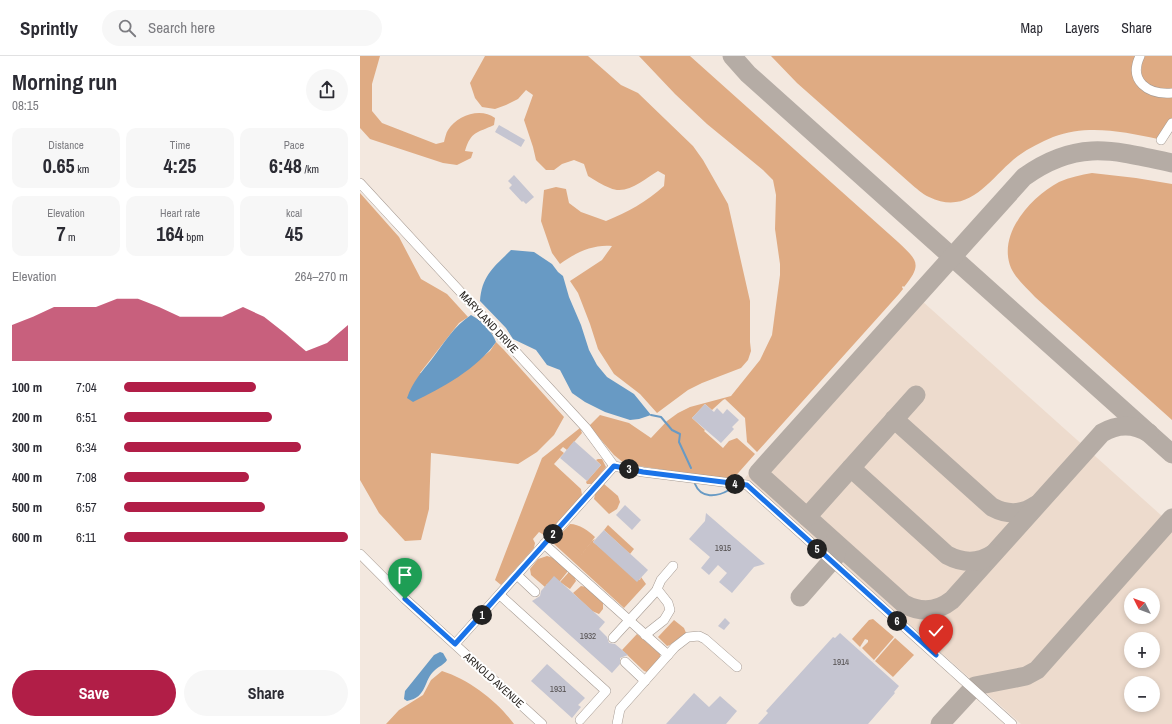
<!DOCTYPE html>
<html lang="en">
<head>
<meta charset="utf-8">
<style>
  :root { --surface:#fff; --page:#f7f7f7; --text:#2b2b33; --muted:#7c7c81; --line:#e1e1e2; --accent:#b11e47 }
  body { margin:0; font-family:"Archivo Narrow",sans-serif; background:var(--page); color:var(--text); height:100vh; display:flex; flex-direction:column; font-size:15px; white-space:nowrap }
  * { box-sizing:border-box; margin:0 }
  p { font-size:13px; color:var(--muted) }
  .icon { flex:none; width:22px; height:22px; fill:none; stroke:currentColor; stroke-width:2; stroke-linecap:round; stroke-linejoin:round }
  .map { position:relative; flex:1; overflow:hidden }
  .side { display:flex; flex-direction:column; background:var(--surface); width:360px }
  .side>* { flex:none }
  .needle { width:26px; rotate:312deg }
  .buttons { position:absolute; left:764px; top:532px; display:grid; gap:8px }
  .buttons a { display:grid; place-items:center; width:36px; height:36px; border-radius:50%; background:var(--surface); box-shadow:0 2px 6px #0003; font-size:20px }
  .pin { position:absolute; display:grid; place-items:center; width:34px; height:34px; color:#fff; margin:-41px -17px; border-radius:50% 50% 50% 0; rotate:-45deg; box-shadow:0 0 4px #0007 }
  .pin .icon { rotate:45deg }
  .km { position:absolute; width:20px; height:20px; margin:-10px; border-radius:50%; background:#222; color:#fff; font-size:11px; line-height:20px; text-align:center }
  .round { display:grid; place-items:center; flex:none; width:42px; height:42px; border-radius:21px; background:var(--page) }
  .head { display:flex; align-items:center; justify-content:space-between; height:68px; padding:0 12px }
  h1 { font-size:22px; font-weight:800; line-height:30px }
  .metrics { display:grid; grid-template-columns:repeat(3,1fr); gap:6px; height:68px; padding:4px 12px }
  .metrics div { display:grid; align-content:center; border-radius:10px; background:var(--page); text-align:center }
  .metrics b { font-size:20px; font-weight:800 }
  .metrics small { font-size:11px; font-weight:400 }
  .metrics p { font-size:11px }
  .chart { height:112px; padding:8px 12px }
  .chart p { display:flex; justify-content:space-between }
  .chart svg { width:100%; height:72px; margin-top:4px; fill:var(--accent); opacity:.7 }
  .cta { display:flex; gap:8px; margin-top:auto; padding:8px 12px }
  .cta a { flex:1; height:46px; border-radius:24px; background:var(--accent); color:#fff; font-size:16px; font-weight:800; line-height:46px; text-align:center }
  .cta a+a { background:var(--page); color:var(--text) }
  ul { padding:0 12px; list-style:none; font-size:13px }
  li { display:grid; grid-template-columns:64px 48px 1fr; align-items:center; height:30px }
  li i { height:10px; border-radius:5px; background:var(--accent) }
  header { display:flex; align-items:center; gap:24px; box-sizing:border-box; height:56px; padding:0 20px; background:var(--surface); border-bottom:1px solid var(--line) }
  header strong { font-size:19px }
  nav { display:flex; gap:22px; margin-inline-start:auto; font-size:14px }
  .search { width:280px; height:36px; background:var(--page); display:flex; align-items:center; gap:10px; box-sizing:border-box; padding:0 14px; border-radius:22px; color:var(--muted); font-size:15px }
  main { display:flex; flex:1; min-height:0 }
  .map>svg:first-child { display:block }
  .built { fill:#eddbcd; fill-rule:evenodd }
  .green { fill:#dfab83 }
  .water { fill:#689ac4 }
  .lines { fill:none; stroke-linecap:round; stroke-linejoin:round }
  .stream { stroke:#689ac4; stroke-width:2 }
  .taxiway { stroke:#b5aca5; stroke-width:19 }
  .building { fill:#c5c5d1 }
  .minor-casing { stroke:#a69b93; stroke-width:10 }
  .minor { stroke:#fff; stroke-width:9 }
  .route-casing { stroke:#fff; stroke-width:8 }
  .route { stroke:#1a73e8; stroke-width:5 }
  .labels { text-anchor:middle; stroke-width:4; stroke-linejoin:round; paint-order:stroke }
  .number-label { font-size:9px; fill:#524e4e }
  .street-label { font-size:11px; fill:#2b2723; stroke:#fff }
</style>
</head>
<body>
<header>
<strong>Sprintly</strong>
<div class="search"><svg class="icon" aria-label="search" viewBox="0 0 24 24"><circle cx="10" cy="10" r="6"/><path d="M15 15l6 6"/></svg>Search here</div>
<nav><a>Map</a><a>Layers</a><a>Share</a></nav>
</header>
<main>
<section class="side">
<div class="head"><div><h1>Morning run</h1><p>08:15</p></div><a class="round"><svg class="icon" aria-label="share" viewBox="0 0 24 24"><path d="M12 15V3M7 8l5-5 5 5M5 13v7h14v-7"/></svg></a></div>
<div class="metrics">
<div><p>Distance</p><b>0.65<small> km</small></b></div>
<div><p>Time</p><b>4:25</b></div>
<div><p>Pace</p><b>6:48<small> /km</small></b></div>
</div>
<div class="metrics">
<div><p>Elevation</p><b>7<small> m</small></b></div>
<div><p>Heart rate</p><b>164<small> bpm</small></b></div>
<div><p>kcal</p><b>45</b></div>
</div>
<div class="chart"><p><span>Elevation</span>264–270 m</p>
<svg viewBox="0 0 160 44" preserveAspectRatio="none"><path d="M0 44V22L10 17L20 11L30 11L40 11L50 6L60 6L70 11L80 17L90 17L100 17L110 11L120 17L130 27L140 38L150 33L160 22V44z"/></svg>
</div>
<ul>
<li><b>100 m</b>7:04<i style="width:59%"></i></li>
<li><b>200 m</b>6:51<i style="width:66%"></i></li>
<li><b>300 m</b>6:34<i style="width:79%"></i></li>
<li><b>400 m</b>7:08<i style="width:56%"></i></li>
<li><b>500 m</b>6:57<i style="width:63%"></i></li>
<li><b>600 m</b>6:11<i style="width:100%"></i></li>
</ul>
<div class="cta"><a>Save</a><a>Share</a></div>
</section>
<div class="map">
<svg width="812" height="668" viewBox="0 0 812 668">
  <rect width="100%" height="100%" fill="#f3e8df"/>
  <path class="built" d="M 552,236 L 812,469 L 812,668 L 661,668 L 385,422 ZM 771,539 L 793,539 L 793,561 L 771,561 ZM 771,583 L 793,583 L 793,605 L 771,605 ZM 771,627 L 793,627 L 793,649 L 771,649 Z"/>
  <g class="green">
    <path d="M 0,0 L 20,0 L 12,28 L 12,55 L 22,67 L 76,88 L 84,86 C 85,82 86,77 88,74 C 97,59 121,51 135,62 L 134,69 C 117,77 111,75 105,95 L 113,96 L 111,102 L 97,109 L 83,107 L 10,83 L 0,72 Z"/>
    <path d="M 125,0 L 228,0 L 261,29 L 278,37 L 333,90 L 343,104 L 368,148 L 390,245 L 390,286 L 391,295 L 388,304 L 381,312 L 342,327 L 328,334 L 297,357 L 280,338 L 254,318 L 238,293 L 230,268 L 218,237 L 210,225 L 242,204 L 252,190 C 233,188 215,197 200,208 L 192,197 L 181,165 L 184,134 L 196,131 L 206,133 L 209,147 L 221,156 L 246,165 C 268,156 286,146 304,130 L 305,119 L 298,115 C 284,123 267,140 250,132 C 242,129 235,124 228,120 L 224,108 L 214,104 L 202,108 L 194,114 L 186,114 L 176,104 L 173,91 L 164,64 L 173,39 L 166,34 L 158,43 L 146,49 L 135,53 L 122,51 L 115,42 L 110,27 Z"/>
    <path d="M 279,0 L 330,0 L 538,186 C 557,204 563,208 544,231 L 543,230 L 542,231 L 543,233 L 539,238 L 397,396 L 387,386 L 385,362 L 365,343 L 363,344 L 352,354 L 345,348 L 332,362 L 345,374 L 344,375 L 363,392 L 369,385 L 377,382 L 395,398 L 372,424 L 265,408 L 254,399 L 229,370 L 240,359 L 269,367 L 291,382 L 307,365 L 318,357 L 330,351 L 371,340 L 400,304 L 412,279 L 420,219 L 420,208 L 415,173 L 416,139 L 413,124 L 403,114 L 347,68 L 315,38 Z"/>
    <path d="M 411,0 L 778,0 L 777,23 L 812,42 L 812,64 L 798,83 C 763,76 729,68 693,81 C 681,86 669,92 658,100 C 630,121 611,161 569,141 C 562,138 556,132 550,127 L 437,27 Z"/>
    <path d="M 782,0 L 812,0 L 812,32 L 808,34 L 793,33 L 781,21 Z"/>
    <path d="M 732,117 L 776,122 L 812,128 L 812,364 L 675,241 C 667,232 656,223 651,212 C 637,178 671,141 699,126 C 710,121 721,119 732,117 Z"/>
    <path d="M 0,137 L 39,181 L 61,223 L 87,238 L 108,261 L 99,267 L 60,317 L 100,318 L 130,295 L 136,286 L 144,294 L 204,361 L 194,379 L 177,396 L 158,408 L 71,397 L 69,453 L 61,484 L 45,485 L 19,457 L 0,424 Z"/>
    <path d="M 220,372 L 222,377 L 207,394 L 203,391 L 200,394 L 204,397 L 194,408 L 221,433 L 222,439 L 188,477 L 184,479 L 179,476 L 173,483 L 175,487 L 174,492 L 141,529 L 135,524 L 182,402 Z"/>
    <path d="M 238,403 L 242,403 L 246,411 L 232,428 L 227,428 L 226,426 L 241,409 L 236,404 Z"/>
    <path d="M 244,428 L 258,440 L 260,446 L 257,453 L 249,458 L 234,443 L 235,438 Z"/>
    <path d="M 210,468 C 219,468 229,475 235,481 L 215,507 L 232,485 L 235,483 L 233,486 L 280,524 L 281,521 L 286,528 L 264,552 L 194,488 L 195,484 Z"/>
    <path d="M 248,469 L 274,493 L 270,498 L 244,474 Z"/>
    <path d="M 187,500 L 194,502 L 208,515 L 200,525 L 187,528 L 185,531 L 171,519 L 170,513 L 178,503 Z"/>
    <path d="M 209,516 L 214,520 L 216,525 L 210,533 L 200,526 Z"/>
    <path d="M 221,530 L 226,531 L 243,547 L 243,553 L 239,558 L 232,555 L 213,537 Z"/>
    <path d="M 513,563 L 534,581 L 514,604 L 502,592 L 508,586 L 508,584 L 505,583 L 500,591 L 492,583 L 509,564 Z"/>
    <path d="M 314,564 L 324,572 L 326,577 L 310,589 L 307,590 L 298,581 Z"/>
    <path d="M 277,578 L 300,598 L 300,602 L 287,616 L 284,615 L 262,594 Z"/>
    <path d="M 535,582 L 554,599 L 533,621 L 515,605 Z"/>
    <path d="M 82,615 C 110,624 137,645 154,668 L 26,668 L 39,654 L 63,639 L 71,624 Z"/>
  </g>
  <g class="water">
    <path d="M 151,194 L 174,196 L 192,208 L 198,216 L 203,220 L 209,241 L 221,269 L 229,294 L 237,309 L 247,321 L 274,338 L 291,359 L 279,363 L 270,364 L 245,356 L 225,346 L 212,337 L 200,314 L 187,309 L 176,294 L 153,283 L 146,272 L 120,245 C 122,219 134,211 151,194 Z"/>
    <path d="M 111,259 C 121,264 132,275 136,286 C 117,313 82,332 53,346 L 47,342 C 53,325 61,317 72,303 C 84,287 94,270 111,259 Z"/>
    <path d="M 80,596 L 83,597 L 87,604 C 84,609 79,610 75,614 C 63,624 68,641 47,645 L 44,643 L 45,635 L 74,599 Z"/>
  </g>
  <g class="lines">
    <g class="stream">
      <path d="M 291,359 L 301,361 L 312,374 L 320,378 L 319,386 L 331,412"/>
      <path d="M 335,428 C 341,443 357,441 369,434"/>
    </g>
    <g class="taxiway">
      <path d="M 372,0 L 388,18 L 812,398"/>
      <path d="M 534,363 L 632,451 C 647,459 662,459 676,449"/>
      <path d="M 789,377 C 774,368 757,368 742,377 L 592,544 C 577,556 561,557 544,548 L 398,417 L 664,121 C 717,83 753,94 812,107"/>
      <path d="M 491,412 L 587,499 C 602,507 618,508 633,498"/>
      <path d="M 447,461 L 556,339"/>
      <path d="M 440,541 L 475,501 L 477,493 L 474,486"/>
      <path d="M 580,668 L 615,630 L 666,620 L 677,614 L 812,462"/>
    </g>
  </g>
  <g class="building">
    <path d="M 139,69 L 165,84 L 161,91 L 135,76 Z"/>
    <path d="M 154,119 L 174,141 L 166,148 L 163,145 L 162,146 L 149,132 L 152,129 L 148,125 Z"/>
    <path d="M 345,348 L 354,356 L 357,352 L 363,358 L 367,353 L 379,364 L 372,371 L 374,373 L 361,387 L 332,362 Z"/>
    <path d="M 214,385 L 241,409 L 227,425 L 200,402 Z"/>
    <path d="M 265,449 L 281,464 L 272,474 L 256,459 Z"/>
    <path d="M 346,457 L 405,508 L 394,511 L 372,537 L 359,526 L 367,517 L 358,509 L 349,519 L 341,512 L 350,501 L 329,483 L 345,465 Z"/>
    <path d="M 244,474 L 288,514 L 277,526 L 233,486 Z"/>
    <path d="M 194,520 L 245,566 L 239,573 L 247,581 L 249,587 L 255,588 L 268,599 L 260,602 L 260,608 L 252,617 L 172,545 L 180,540 L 181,535 Z"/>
    <path d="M 365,562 L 370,567 L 364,574 L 358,570 Z"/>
    <path d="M 480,577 L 539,630 L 534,636 L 535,637 L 508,668 L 398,668 L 408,657 L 406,655 L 473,581 L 475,582 Z"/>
    <path d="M 187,608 L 225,642 L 218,649 L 221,651 L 212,662 L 171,625 Z"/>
    <path d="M 334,637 L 349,651 L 360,640 L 377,655 L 366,668 L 306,668 Z"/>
  </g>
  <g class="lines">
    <g class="minor-casing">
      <g id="minor">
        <path d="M 780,0 C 768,25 788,39 812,37"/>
        <path d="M 801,84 L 812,67"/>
        <path d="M 0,127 L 226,372 L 254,410"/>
        <path d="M 184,488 L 308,599"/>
        <path d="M 0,498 L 45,543 L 182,668"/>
        <path d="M 157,519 L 175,536"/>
        <path d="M 140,539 L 246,635 L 220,664"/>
        <path d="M 285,579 L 304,564 L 310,554 L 308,547 L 297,533 L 301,524 L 313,510"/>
        <path d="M 253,582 L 297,534"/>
        <path d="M 95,588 L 254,410 L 283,416 L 387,429 L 652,668"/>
        <path d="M 265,606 L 285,625"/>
        <path d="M 257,668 L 260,653 L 315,591 L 328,581 L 339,580 L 345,583 L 377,611"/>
      </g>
    </g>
    <use href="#minor" class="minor"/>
  </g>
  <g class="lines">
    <g class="route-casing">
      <path id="route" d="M 45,543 L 95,588 L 254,410 L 283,416 L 387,429 L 576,599"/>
    </g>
    <use href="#route" class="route"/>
  </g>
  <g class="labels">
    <g class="number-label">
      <text x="363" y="495">1915</text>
      <text x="228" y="583">1932</text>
      <text x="481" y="609">1914</text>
      <text x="198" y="636">1931</text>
    </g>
    <g class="street-label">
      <text transform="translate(129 266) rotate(47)" y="4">MARYLAND DRIVE</text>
      <text transform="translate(134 624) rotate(42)" y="4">ARNOLD AVENUE</text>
    </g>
  </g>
</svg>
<div class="buttons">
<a><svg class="needle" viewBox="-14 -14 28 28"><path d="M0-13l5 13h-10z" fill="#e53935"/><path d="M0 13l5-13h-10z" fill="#7c7c81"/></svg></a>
<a>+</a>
<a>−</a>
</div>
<div class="pin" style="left:45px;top:543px;background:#1e9e55"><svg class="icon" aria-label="arrive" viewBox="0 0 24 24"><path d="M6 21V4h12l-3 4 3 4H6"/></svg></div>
<div class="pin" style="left:576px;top:599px;background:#d93025"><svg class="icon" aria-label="check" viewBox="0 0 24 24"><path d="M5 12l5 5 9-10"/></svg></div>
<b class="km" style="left:122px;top:559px">1</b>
<b class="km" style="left:193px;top:478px">2</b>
<b class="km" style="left:269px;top:413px">3</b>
<b class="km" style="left:375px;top:428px">4</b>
<b class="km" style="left:457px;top:493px">5</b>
<b class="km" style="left:537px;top:565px">6</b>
</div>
</main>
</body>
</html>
